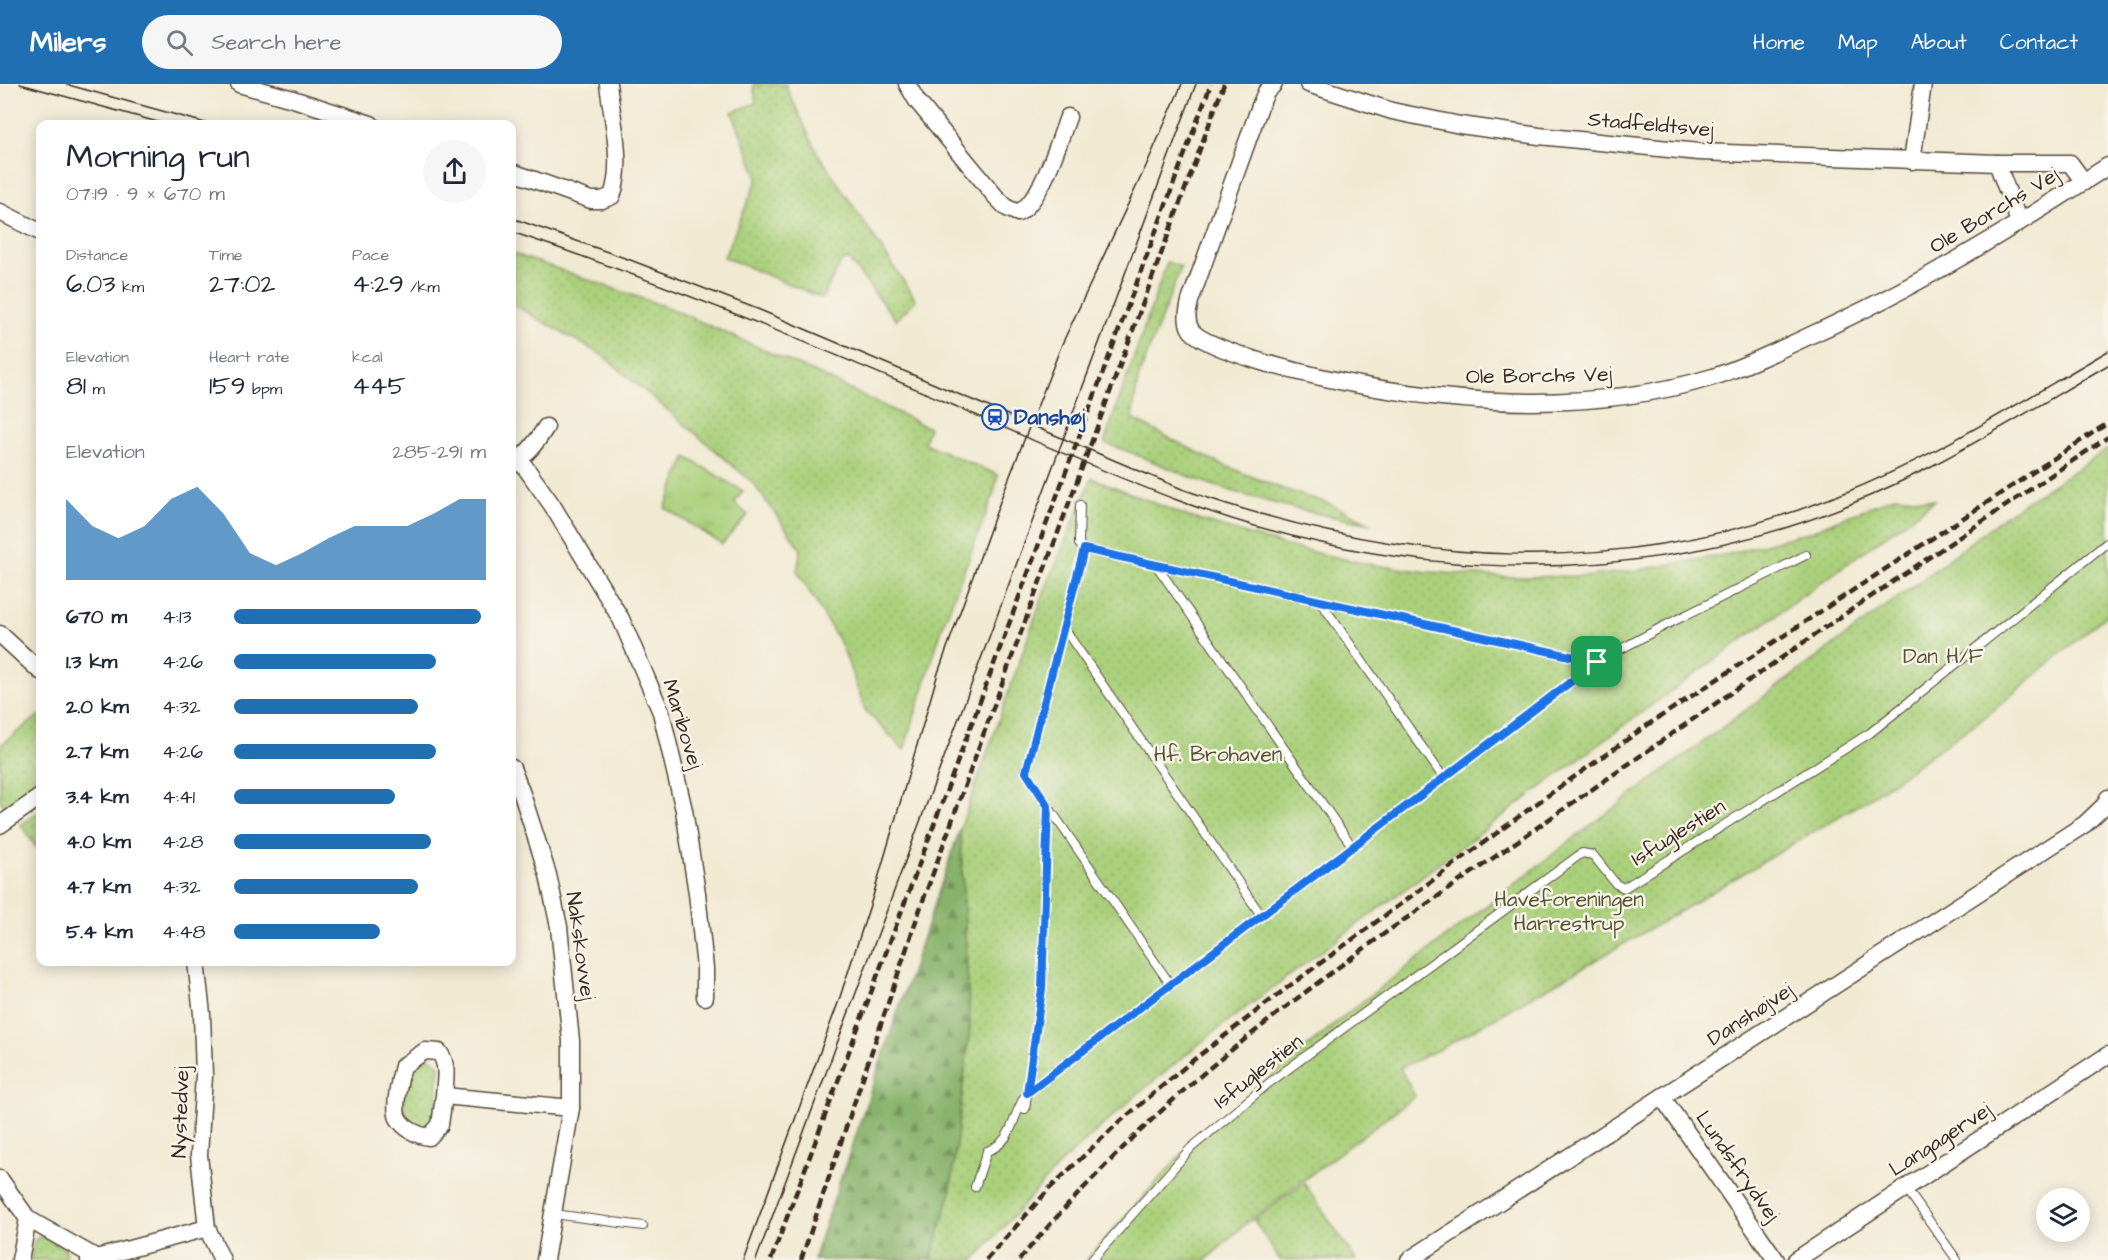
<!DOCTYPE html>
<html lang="en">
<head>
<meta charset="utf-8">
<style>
  :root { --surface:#fff; --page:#f6f6f7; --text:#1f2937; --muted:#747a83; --accent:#1f6fb2 }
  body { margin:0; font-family:"Architects Daughter",sans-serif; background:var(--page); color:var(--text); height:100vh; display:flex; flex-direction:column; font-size:22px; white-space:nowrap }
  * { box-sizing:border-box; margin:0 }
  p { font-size:20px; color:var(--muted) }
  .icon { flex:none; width:33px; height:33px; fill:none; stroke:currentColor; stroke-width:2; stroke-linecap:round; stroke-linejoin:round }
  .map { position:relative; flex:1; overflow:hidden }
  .drawer { position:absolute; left:36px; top:36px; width:480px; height:846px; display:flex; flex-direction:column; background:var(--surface); border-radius:12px; box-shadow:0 3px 15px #0003 }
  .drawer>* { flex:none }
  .buttons { position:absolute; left:2036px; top:1104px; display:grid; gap:12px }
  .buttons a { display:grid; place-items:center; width:54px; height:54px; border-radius:50%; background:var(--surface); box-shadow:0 3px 15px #0003; font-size:30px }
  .pin { position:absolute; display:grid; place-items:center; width:51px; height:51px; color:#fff; margin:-26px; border-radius:12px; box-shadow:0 3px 9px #0006 }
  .round { display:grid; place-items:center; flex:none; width:63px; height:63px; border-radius:32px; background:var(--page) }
  .summary { display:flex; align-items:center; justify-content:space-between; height:102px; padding:0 30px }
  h1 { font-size:33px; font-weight:600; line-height:45px }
  .figures { display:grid; grid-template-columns:repeat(3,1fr); gap:9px; height:102px; padding:6px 30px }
  .figures div { display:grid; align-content:center }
  .figures b { font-size:26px; font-weight:600 }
  .figures small { font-size:16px; font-weight:400 }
  .figures p { font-size:16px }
  .chart { height:168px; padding:12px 30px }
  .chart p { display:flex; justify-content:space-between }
  .chart svg { width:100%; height:108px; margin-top:6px; fill:var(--accent); opacity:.7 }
  ul { padding:0 30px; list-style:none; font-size:20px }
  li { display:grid; grid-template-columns:96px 72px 1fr; align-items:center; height:45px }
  li i { height:15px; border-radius:8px; background:var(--accent) }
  header { display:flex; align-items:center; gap:36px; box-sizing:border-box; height:84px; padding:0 30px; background:var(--accent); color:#fff }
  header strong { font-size:28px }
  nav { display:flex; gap:33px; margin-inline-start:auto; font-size:21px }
  .search { width:420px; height:54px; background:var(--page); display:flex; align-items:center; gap:15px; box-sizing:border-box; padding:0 21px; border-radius:33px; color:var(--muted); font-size:22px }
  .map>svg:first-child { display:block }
  .grass { fill:url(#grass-dots); stroke:#727d4c; stroke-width:1.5 }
  .forest { fill:url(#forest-firs); stroke:#616e44; stroke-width:1.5 }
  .park { fill:url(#park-tufts); stroke:#727d4c; stroke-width:1.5 }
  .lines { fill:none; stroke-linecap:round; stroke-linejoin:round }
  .lane-casing { stroke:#564739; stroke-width:10 }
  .street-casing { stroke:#564739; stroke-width:19 }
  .lane { stroke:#fff; stroke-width:8 }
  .street { stroke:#fff; stroke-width:16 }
  .tram { stroke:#3b2a1e; stroke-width:1.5 }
  .rail { stroke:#3b2a1e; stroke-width:4.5; stroke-dasharray:9 4.5; stroke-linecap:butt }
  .route-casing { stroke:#fff; stroke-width:12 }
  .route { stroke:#1a73e8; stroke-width:8 }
  .labels { text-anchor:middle; stroke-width:5; stroke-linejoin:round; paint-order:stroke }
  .street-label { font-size:21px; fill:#3b2a1e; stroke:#f7f3e8 }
  .transit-label { font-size:21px; font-weight:bold; fill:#164399; stroke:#f7f3e8; text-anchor:start }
  .park-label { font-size:21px; fill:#575435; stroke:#f7f3e8 }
</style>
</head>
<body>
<header>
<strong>Milers</strong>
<div class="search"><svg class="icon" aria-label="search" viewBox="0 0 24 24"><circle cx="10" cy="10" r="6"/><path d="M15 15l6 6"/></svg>Search here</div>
<nav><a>Home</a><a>Map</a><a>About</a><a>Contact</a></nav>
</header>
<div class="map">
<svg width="2108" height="1176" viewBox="0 0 2108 1176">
  <defs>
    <pattern id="grass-dots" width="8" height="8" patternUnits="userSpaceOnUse" patternTransform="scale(1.5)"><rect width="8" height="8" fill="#aad07b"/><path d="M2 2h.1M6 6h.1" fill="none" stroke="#93b36a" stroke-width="1.8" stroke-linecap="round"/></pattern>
    <pattern id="forest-firs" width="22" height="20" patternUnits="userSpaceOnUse" patternTransform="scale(1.5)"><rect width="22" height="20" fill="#87b26b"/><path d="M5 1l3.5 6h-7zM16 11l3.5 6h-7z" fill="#709157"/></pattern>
    <pattern id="park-tufts" width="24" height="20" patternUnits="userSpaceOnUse" patternTransform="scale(1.5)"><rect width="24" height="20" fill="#aad07b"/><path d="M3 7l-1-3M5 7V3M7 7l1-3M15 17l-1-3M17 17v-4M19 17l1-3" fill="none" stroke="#93b36a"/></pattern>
  </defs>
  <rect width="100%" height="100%" fill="#f7f3e8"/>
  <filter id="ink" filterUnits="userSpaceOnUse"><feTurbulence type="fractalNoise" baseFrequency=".0167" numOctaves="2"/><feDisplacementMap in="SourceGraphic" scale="12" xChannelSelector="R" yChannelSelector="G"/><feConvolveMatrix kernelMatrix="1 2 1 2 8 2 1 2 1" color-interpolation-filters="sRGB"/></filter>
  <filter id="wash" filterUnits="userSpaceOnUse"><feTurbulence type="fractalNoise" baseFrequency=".008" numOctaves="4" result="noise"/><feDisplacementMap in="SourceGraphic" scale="24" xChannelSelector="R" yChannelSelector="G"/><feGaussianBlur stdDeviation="1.35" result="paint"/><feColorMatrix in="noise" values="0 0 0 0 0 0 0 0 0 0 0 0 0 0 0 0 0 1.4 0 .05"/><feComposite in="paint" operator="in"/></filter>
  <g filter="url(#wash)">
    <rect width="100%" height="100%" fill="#f1ead3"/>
    <g class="grass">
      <path d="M 753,0 L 786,0 L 787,5 L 817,68 L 916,216 L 896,236 L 848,175 L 842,177 L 822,214 L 724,173 L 758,94 L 732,28 L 756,19 Z"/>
      <path d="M 512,169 L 672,225 L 820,291 L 929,344 L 924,359 L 998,391 L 994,409 L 943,541 L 904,666 L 865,626 L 842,562 L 797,487 L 801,465 L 753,399 L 716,367 L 602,271 L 512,220 Z"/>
      <path d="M 1167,178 L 1181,183 L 1138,295 L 1132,335 L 1216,378 L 1280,404 L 1330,420 L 1372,440 C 1313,430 1255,416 1198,396 C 1166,384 1136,369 1104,359 Z"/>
      <path d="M 2108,365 L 2108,530 L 1989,630 L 1868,715 L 1655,842 L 1442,964 L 1400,984 L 1415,1012 L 1249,1137 L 1206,1176 L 1086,1176 L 1189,1062 L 1344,932 L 1583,747 L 1916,500 L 2010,428 Z"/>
      <path d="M 1092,394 L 1189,433 L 1286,462 L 1367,480 L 1428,488 L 1508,493 L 1589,492 L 1633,487 L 1728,470 L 1809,448 L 1896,412 L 1935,416 L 1623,642 L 1219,944 L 1132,1015 L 1062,1078 L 974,1176 L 931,1176 L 950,1110 L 970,943 L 960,745 L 1044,508 Z"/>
      <path d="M 40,631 L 40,699 L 5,724 L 0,716 L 0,661 Z"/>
      <path d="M 40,727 L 40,769 L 21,741 Z"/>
      <path d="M 431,974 L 440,981 L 435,1036 L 428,1045 L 420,1043 L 403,1027 C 405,1005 403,978 431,974 Z"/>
      <path d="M 1304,1099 L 1356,1176 L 1280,1176 L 1254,1136 Z"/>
      <path d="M 38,1153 L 44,1153 L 66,1165 L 65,1173 L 59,1176 L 30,1176 L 34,1158 Z"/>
    </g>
    <path class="forest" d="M 960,745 L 970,943 L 950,1110 L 931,1176 L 813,1176 Z"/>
    <path class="park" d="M 686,373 L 743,407 L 734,419 L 748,431 L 722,460 L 665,424 Z"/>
  </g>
  <g filter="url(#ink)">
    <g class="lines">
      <g class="lane-casing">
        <g id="lane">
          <path d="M 1080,421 L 1079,460 L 1084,465 L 1597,578 L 1662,543 L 1806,471"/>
          <path d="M 1084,465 L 1026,688 L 1048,722 L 1170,900"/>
          <path d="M 1156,481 L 1352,762"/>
          <path d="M 1320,517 L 1443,693"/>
          <path d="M 1063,543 L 1261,831"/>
          <path d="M 1025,1025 L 1042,905 L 1048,722"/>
          <path d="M 975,1103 L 987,1067 C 1015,1058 1012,1028 1027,1009 L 1597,578"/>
          <path d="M 1906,1104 L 1957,1176"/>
          <path d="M 554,1130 L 643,1142"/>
          <path d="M 1092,1176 L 1191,1064 L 1269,999 L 1582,769 L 1593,771 L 1616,800 L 1624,804 L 1870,649 L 2108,458"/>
        </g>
      </g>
      <g class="street-casing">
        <g id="street">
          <path d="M 239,0 L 293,15 L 371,40"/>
          <path d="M 907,0 L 917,17 L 995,112 L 1007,124 L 1018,129 C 1042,116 1058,60 1068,33"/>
          <path d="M 1274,0 L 1266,8 L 1260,22 L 1190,217 C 1188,226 1185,237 1191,246 C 1200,259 1249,274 1265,279 C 1405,318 1572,336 1713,293 C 1747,282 1779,266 1811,251 C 1915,204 2013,144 2108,82"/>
          <path d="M 1308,0 L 1392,27 L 1460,41 L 1539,52 L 1699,68 L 1997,79 L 2070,79 L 2084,98"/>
          <path d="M 1912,77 L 1923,0"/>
          <path d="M 1997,79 L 2019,138"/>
          <path d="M 512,88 L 591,116 L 602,116 L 612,112 C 624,80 612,34 608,0"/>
          <path d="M 0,128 L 40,148"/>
          <path d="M 520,376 L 552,421 L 621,535 L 661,628 L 684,726 L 697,809 L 705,884 L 705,913"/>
          <path d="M 512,381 C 527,371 537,358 546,343"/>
          <path d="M 0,550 L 40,587"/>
          <path d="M 512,684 L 522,710 L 548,791 L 559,843 L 571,957 L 571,1024 L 545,1176"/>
          <path d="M 0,741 L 40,713"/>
          <path d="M 196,878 L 202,930 L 204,992 L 199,1071 L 207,1144 L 222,1176"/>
          <path d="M 444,1012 L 440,1041 L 429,1053 C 419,1052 404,1045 398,1034 C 393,1024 400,993 403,982 L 425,967 L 439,968 C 449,981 445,996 444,1012 L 571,1024"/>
          <path d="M 1662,1013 L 1776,1176"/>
          <path d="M 0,1095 L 28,1135 L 95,1173"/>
          <path d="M 20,1176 L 28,1135"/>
          <path d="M 89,1176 L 207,1144"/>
          <path d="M 1409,1176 L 2085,740 L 2105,721 L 2108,714"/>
          <path d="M 1796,1176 L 2108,971"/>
        </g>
      </g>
      <use href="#lane" class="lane"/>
      <use href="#street" class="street"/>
      <g class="tram">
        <path d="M 20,0 L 165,40"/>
        <path d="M 65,0 L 209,40"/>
        <path d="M 512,134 L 633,177 L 760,226 L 1182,405 C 1406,484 1625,499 1849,407 C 1939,370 2023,316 2108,267"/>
        <path d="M 512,148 C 652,195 789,250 925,309 C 1009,345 1092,384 1177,416 C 1374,490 1587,506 1788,443 C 1903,407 2005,341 2108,281"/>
        <path d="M 743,1176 L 838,919 L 873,812 L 938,589 L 1002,412 L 1062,260 L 1146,82 L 1182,0"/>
        <path d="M 756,1176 L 1196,0"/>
      </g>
      <g class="rail">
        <path d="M 771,1176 L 1211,0"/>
        <path d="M 801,1176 L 920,825 L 989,635 L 1224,0"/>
        <path d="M 986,1176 L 1050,1104 L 1116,1041 L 1192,977 L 1284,906 L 1536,720 L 1649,640 L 2108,339"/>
        <path d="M 1019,1176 C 1078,1107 1148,1035 1218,977 C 1273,932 1330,889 1388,847 L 1833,538 L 2108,353"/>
      </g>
    </g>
  </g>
  <g class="lines" filter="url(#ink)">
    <g class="route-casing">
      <path id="route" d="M 1084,465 L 1597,578 L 1027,1009 L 1042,905 L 1048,722 L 1026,688 Z"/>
    </g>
    <use href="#route" class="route"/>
  </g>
  <defs>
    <g id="station-ring" transform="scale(1.35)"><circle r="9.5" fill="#f7f3e8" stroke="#1a4fb4" stroke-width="1.5"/><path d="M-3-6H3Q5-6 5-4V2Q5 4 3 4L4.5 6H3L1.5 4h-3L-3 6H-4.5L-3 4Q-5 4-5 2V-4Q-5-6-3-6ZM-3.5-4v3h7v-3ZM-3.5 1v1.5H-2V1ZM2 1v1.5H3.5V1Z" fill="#1a4fb4"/></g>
  </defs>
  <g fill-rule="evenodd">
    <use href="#station-ring" x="995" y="333"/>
  </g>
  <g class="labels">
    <g class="street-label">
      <text transform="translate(1651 40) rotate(5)" y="7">Stadfeldtsvej</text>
      <text transform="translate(1994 126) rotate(-31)" y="7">Ole Borchs Vej</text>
      <text transform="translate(1539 291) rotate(-1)" y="7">Ole Borchs Vej</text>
      <text transform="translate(683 640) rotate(73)" y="7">Maribovej</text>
      <text transform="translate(1678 748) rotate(-32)" y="7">Isfuglestien</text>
      <text transform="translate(581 862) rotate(82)" y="7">Nakskovvej</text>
      <text transform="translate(1750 930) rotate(-33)" y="7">Danshøjvej</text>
      <text transform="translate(1258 987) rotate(-38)" y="7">Isfuglestien</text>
      <text transform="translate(180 1028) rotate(-88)" y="7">Nystedvej</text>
      <text transform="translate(1940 1055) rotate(-33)" y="7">Langagervej</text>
      <text transform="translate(1738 1082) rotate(55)" y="7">Lundsfrydvej</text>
    </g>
    <g class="transit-label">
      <text x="1014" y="340">Danshøj</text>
    </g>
    <g class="park-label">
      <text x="1943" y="579">Dan H/F</text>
      <text x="1218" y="677">Hf. Brohaven</text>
      <text x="1569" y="822">Haveforeningen<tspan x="1569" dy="24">Harrestrup</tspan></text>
    </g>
  </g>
</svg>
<div class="buttons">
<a><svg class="icon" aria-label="layers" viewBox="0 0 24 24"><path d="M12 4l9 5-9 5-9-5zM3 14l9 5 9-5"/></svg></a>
</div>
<div class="pin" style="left:1597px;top:578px;background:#1e9e55"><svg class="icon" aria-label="arrive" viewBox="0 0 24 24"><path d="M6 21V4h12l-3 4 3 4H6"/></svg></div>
<section class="drawer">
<div class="summary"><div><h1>Morning run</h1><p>07:19 · 9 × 670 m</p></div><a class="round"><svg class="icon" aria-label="share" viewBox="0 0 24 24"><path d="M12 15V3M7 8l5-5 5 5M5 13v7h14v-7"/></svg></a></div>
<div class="figures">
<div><p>Distance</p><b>6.03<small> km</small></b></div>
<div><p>Time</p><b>27:02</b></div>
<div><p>Pace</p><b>4:29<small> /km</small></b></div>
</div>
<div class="figures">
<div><p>Elevation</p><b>81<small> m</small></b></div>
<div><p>Heart rate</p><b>159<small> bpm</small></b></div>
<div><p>kcal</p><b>445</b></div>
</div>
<div class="chart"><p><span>Elevation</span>285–291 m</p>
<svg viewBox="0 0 160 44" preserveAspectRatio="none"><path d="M0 44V11L10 22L20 27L30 22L40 11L50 6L60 17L70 33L80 38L90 33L100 27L110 22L120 22L130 22L140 17L150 11L160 11V44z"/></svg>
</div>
<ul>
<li><b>670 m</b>4:13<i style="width:98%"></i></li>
<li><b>1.3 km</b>4:26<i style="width:80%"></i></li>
<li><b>2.0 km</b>4:32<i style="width:73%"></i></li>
<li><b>2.7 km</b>4:26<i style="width:80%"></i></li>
<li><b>3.4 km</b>4:41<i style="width:64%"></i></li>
<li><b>4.0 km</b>4:28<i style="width:78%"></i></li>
<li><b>4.7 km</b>4:32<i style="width:73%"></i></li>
<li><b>5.4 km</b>4:48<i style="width:58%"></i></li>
</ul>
</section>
</div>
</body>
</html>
